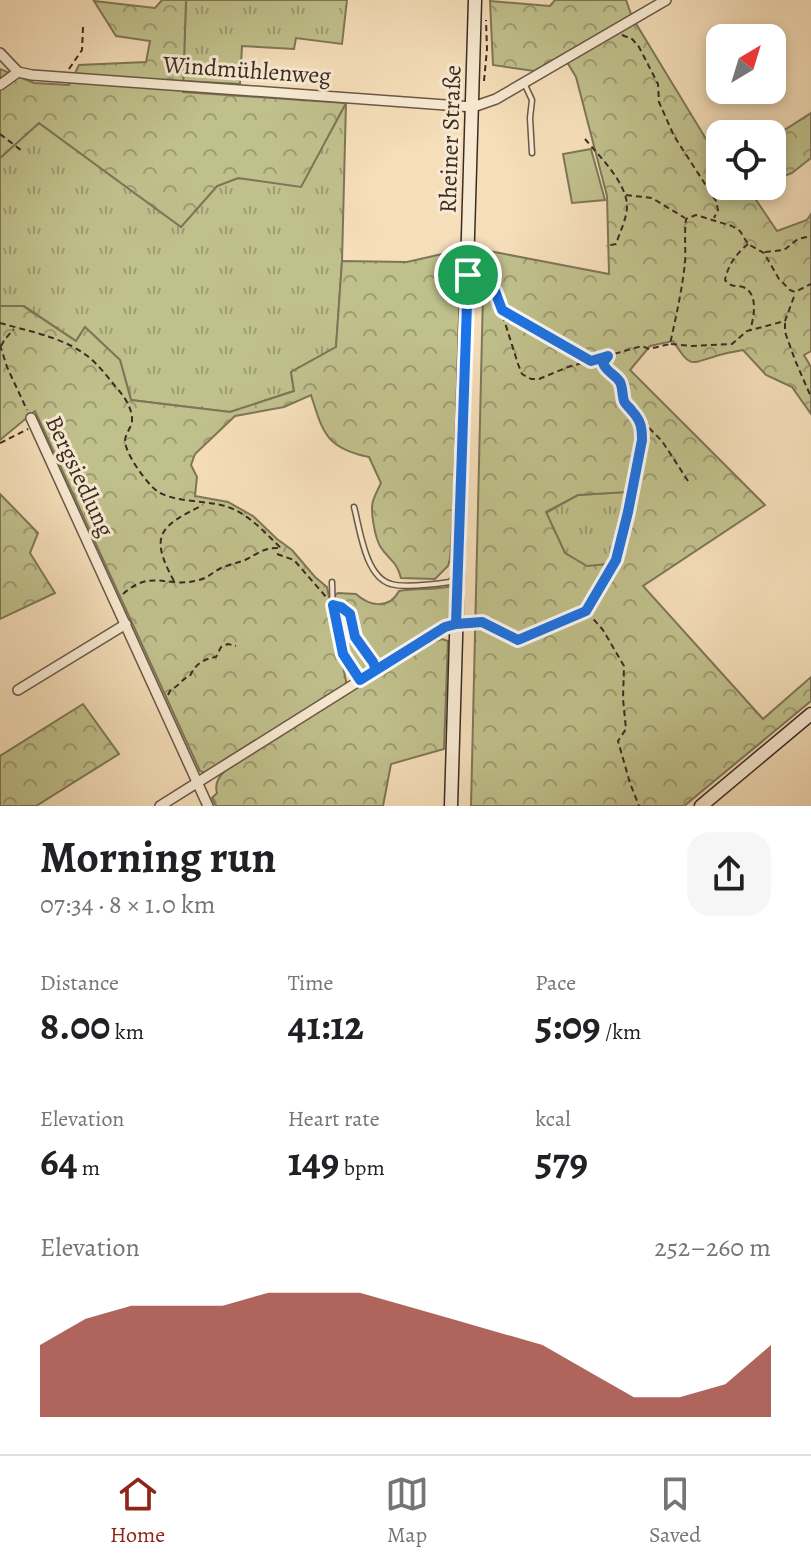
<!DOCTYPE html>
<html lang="en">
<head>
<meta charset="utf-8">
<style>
  :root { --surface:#fff; --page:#f6f6f6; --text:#202124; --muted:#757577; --line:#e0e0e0; --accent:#8f2418 }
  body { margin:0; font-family:Alegreya,serif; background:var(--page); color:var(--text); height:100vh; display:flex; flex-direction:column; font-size:30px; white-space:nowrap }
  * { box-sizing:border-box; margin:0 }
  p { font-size:26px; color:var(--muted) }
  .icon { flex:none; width:44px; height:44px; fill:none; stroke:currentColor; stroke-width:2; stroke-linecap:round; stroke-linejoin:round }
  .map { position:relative; height:806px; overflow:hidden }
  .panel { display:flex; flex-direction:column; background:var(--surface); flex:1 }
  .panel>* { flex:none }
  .needle { width:52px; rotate:38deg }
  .fabs { position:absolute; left:706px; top:24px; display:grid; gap:16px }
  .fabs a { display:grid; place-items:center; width:80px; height:80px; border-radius:16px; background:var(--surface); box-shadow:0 4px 12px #0003; font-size:40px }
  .pin { position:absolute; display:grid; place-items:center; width:68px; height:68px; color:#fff; margin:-34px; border:4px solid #fff; border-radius:50%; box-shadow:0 2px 8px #0007 }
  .round { display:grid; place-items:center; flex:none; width:84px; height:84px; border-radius:24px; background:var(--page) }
  .summary { display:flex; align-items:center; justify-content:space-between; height:136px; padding:0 40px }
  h1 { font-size:44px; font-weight:600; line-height:60px }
  .figures { display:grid; grid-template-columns:repeat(3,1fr); gap:12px; height:136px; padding:8px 40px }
  .figures div { display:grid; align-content:center }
  .figures b { font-size:40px; font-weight:600 }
  .figures small { font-size:22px; font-weight:400 }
  .figures p { font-size:22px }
  .chart { height:224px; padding:16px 40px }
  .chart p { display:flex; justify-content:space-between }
  .chart svg { width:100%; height:144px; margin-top:8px; fill:var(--accent); opacity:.7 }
  .tab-bar { display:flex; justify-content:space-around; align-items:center; height:112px; border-top:2px solid var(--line); background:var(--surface); font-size:22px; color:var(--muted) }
  .tab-bar a { display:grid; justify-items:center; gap:4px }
  .tab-bar .active { color:var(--accent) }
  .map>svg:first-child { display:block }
  .grass { fill:url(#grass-tufts); stroke:#7e7658; stroke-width:2 }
  .forest { fill:url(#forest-crowns); stroke:#7e7658; stroke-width:2; fill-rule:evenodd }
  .pitch { fill:#c0c08c; stroke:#7e7658; stroke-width:2 }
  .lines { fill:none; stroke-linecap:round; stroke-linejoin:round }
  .service-casing { stroke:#6a5848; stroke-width:7 }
  .minor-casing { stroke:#6a5848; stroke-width:12 }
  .secondary-casing { stroke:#3b2b23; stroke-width:15 }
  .path { stroke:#3b2b23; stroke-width:2; stroke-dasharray:6 4; stroke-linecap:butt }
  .service { stroke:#f8ead2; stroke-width:4 }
  .minor { stroke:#f8ead2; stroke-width:9 }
  .secondary { stroke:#f8ead2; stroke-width:12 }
  .route-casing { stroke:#fff; stroke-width:16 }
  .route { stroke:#1a73e8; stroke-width:10 }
  .labels { text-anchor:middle; stroke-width:6; stroke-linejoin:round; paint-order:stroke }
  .street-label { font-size:24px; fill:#3b2b23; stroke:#f8ead2 }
</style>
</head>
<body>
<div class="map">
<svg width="811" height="806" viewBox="0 0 811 806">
  <defs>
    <pattern id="grass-tufts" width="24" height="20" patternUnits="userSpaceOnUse" patternTransform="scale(2)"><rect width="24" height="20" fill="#c0c08c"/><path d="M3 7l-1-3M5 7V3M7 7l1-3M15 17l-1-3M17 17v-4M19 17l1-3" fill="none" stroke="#9d9c72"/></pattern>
    <pattern id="forest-crowns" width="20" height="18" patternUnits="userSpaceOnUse" patternTransform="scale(2)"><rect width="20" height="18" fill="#c0c08c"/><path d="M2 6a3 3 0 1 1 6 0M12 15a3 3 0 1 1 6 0" fill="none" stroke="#9d9c72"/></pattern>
  </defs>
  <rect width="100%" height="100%" fill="#f5deb9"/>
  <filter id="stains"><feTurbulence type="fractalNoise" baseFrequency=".0025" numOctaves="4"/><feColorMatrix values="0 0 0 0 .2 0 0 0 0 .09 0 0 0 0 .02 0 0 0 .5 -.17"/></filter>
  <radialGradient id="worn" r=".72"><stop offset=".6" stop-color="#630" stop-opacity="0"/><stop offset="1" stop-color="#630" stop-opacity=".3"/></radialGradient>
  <g class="grass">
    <path d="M 186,0 L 347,0 L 342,44 L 296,38 L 294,49 L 242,46 L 240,84 L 183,81 Z"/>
    <path d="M 346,103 L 342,261 L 336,347 L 291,372 L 294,391 L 230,412 L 131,400 L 120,360 L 85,327 L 76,341 L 24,306 L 0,306 L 0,158 L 39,123 L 181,227 L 217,186 L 238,178 L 301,186 Z"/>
    <path d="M 626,492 L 608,564 L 587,567 L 565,553 L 546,513 L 578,495 Z"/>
  </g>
  <g class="forest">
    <path d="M 162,0 L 186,0 L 183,92 L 346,103 L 301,187 L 238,178 L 217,186 L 181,227 L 39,123 L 0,158 L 0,69 L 34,83 L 69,85 L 79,65 L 146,62 L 150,41 L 116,36 L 94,1 L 155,8 Z"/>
    <path d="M 555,0 L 626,0 L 632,17 L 534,71 L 493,65 L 490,1 L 550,6 Z"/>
    <path d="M 635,22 L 720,162 L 720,186 L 760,186 L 750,191 L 777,231 L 807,220 L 811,214 L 811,351 L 804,355 L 811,367 L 811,414 L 792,387 L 766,375 L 743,350 C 734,352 725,353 716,356 C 688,365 691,367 673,341 L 650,346 L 630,370 L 765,505 L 643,586 L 763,719 L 811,677 L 811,701 L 684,806 L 471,806 L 484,250 L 609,274 L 607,196 L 576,77 L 567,62 ZM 626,492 L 608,564 L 587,566 L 565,553 L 546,512 L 578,495 Z"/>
    <path d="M 811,113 L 811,158 L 792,173 L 772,181 L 772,138 Z"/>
    <path d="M 464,249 L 454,500 L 450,559 L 448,566 L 435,579 L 401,578 C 396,559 388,560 380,546 C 375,537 370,511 373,501 C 375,495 378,489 381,483 L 369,457 C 326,448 323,433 311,395 L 284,407 L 235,416 L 195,454 L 191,465 L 197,477 L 195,496 L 228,502 L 253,516 L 277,539 L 292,550 L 315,577 L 327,587 L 346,681 L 346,684 L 205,773 L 200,771 L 35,411 L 0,440 L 0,306 L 23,306 L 76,341 L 85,327 L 120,360 L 131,400 L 230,412 L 294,391 L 291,372 L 336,347 L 342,261 L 407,262 Z"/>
    <path d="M 0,494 L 38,533 L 30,553 L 55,593 L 0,619 Z"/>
    <path d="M 451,586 L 449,620 L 445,624 L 369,669 C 363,670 362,671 357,668 C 342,659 336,612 335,595 L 338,593 L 356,594 C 369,606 389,610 399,591 C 416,587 434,591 451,586 Z"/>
    <path d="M 442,639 L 448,641 L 444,749 L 391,764 L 383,806 L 216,806 L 212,798 L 217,793 C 214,783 219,776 226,770 L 424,645 Z"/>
    <path d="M 83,704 L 119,754 L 36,806 L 0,806 L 0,756 Z"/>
  </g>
  <path class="pitch" d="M 591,149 L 605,200 L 572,203 L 563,154 Z"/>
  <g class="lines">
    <g class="service-casing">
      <g id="service">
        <path d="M 525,85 L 532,100 L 530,118 L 532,153"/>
        <path d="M 354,507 C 360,529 365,577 391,584 C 404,588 436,584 450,582 L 455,576"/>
        <path d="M 332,582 C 332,616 338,653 360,680"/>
      </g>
    </g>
    <g class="minor-casing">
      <g id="minor">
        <path d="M 0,53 L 18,72 L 32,75 L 473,107 L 496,99 L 666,0"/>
        <path d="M 0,85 L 18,72"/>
        <path d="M 31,418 L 208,806"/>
        <path d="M 18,690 L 126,624"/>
        <path d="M 160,806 L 445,627 L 456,624"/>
      </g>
    </g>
    <g class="secondary-casing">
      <g id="secondary">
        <path d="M 451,806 L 475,0"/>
        <path d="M 701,806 L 811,714"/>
      </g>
    </g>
    <g class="path">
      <path d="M 622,35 L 632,39 L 639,47 L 658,84 L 659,102 L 674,136 L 716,201 L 718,210 L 714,218"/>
      <path d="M 69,69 L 82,50 L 83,27"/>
      <path d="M 484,81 L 487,49 L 486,20"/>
      <path d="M 0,134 L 22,151"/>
      <path d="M 585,139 C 600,157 628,184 627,208 C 626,220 620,232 616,244 L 606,246"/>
      <path d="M 626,195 L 652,198 L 685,218"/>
      <path d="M 748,244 C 736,254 728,265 725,280 C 732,288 735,285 743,287 C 759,293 754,318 750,330"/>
      <path d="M 765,252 L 784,250 L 798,239 L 811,236"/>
      <path d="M 476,276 L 489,284 L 495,291 L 518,364 L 522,374 L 531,379 L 539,379 L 568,367 L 642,346 L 649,349 L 670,344 C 676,317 682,290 685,263 C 686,248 684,234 686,219 L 696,215 L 732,226 L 740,231 L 748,244 L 764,253 L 779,279 L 790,290 L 795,292 L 811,284"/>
      <path d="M 503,310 L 607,370 L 621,384 L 623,400 L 637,416"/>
      <path d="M 0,323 C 28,331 62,337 86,355 C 97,363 106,375 115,386 C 123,395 131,405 132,418 C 133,426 126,432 125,440 C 124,452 147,484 157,491 C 174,503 209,500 228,507 C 250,515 264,532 281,548"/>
      <path d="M 785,323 L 785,332 L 795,360 L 811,397"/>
      <path d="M 671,344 L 692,346 L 732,344 L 747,331 L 785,321 L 795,294"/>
      <path d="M 0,345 L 7,367 L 27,410"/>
      <path d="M 1,346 L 5,339 L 14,329"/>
      <path d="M 642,421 L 662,441 L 690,484"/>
      <path d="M 0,443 L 28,429"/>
      <path d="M 277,554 L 294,560 L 327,598"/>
      <path d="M 174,581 C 148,534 161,526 203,505"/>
      <path d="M 123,594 C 152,568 167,589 199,580 C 208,578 213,572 221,568 C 229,565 237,563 245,560 C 257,554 265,547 279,548"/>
      <path d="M 341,607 L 350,614 L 355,637 L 372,662"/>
      <path d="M 587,612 L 603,630 L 624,666 L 623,699 L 626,729 L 618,741 L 630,783 L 639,806"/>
      <path d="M 467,622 L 482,622 L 518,640 L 586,611 L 616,560 L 628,512 L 642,440 L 641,423 L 638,418"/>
      <path d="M 168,695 L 171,689 C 179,687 182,678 190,676 C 195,664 204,659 216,657 L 221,647 L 228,644 L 236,646"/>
    </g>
    <use href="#service" class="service"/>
    <use href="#minor" class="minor"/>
    <use href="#secondary" class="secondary"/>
  </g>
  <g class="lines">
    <g class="route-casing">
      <path id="route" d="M 468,275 L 456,624 L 445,627 L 376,670 L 373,662 L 355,637 L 350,614 L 341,607 L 333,605 L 343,654 L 360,680 L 445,627 L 456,624 L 482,622 L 518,640 L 586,611 L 616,560 L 628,512 L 642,440 C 642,427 641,421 632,411 C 630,408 625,404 624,401 C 622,395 623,388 620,382 C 615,374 606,372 603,363 L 608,356 L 591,361 L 502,310 L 495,291 L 489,284 L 476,276 L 468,275"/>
    </g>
    <use href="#route" class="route"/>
  </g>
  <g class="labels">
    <g class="street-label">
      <text transform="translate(247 70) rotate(4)" y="8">Windmühlenweg</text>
      <text transform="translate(450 139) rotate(-88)" y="8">Rheiner Straße</text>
      <text transform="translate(80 476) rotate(65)" y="8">Bergsiedlung</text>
    </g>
  </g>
  <rect width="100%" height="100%" filter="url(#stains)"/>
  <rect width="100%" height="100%" fill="url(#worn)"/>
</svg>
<div class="fabs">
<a><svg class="needle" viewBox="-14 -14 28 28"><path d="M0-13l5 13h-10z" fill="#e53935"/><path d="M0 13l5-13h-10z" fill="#757577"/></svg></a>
<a><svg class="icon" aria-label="locate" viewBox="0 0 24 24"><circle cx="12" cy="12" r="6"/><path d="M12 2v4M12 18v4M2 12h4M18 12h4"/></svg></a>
</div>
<div class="pin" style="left:468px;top:275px;background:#1e9e55"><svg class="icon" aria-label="arrive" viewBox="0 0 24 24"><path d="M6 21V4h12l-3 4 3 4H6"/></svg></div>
</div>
<section class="panel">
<div class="summary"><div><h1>Morning run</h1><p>07:34 · 8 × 1.0 km</p></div><a class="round"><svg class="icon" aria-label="share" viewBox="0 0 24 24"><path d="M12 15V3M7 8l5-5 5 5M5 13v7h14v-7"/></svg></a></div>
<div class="figures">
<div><p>Distance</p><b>8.00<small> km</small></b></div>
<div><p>Time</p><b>41:12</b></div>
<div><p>Pace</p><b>5:09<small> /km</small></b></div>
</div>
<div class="figures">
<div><p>Elevation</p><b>64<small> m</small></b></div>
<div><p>Heart rate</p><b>149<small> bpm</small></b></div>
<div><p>kcal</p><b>579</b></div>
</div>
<div class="chart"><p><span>Elevation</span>252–260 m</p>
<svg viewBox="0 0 160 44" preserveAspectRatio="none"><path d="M0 44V22L10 14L20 10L30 10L40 10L50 6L60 6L70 6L80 10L90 14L100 18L110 22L120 30L130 38L140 38L150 34L160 22V44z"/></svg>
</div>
</section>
<nav class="tab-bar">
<a class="active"><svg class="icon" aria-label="home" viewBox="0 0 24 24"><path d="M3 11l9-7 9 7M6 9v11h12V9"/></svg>Home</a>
<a><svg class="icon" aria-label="map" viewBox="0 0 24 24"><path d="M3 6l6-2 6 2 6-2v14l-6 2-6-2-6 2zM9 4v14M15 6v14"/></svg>Map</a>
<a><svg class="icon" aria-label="saved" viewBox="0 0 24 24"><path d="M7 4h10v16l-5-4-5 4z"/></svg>Saved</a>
</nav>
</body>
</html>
